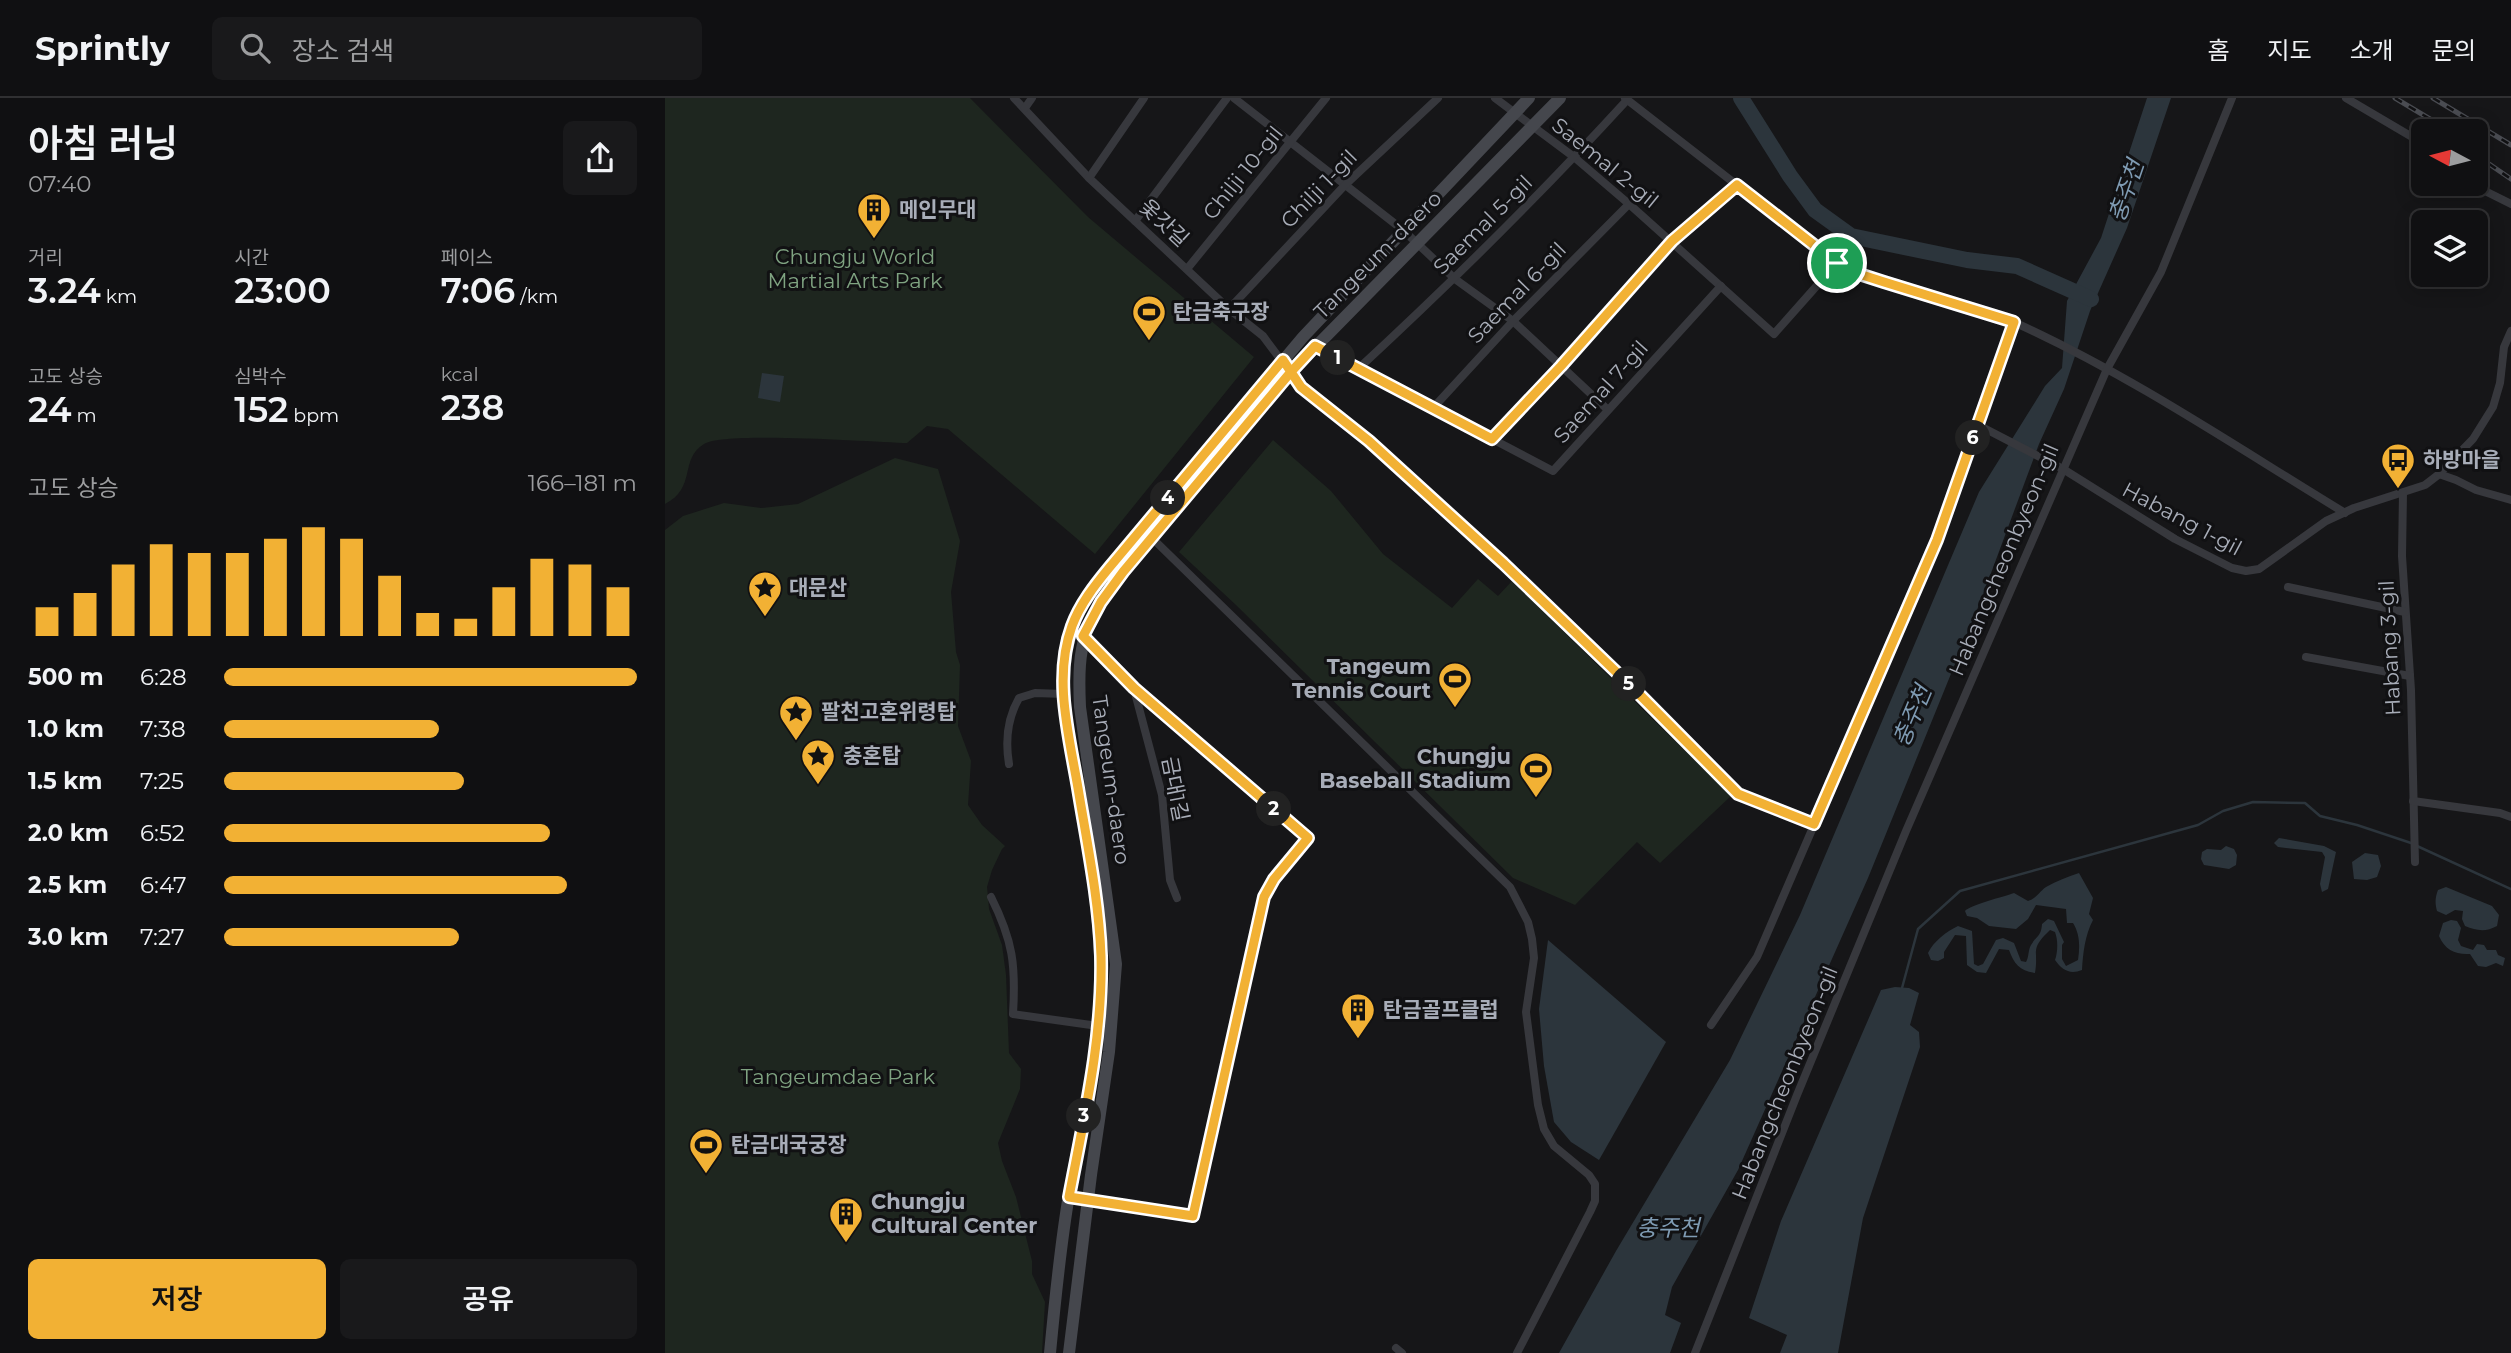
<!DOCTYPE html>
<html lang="ko">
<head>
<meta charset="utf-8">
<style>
  :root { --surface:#101012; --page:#19191b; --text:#f1f3f6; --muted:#9c9d9f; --line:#303032; --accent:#f2b134 }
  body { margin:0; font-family:Montserrat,"Noto Sans KR",sans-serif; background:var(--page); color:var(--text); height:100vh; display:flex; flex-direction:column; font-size:26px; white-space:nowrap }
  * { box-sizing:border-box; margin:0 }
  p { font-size:23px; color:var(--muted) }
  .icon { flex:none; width:38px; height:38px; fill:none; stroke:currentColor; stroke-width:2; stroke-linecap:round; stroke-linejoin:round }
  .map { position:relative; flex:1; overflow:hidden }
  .sheet { display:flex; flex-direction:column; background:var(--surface); width:665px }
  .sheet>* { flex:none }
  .needle { width:46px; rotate:277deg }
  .controls { position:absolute; left:1746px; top:21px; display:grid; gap:14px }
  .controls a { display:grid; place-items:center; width:77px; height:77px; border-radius:10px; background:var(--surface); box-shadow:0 4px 18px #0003,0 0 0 2px var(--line); font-size:35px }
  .pin { position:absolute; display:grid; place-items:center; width:60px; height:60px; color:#fff; margin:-30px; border:4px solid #fff; border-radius:50%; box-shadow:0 2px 7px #0007 }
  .km { position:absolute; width:35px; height:35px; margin:-18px; border-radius:50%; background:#222; color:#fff; font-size:19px; line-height:35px; text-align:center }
  .round { display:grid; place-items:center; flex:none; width:74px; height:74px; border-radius:10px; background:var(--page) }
  .overview { display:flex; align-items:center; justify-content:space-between; height:119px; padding:0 28px }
  h1 { font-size:38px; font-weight:600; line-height:52px }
  .stats { display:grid; grid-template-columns:repeat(3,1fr); gap:10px; height:119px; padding:7px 28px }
  .stats div { display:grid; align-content:center }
  .stats b { font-size:35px; font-weight:600 }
  .stats small { font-size:19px; font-weight:400 }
  .stats p { font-size:19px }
  .chart { height:196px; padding:14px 28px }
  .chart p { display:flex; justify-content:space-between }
  .chart svg { width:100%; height:126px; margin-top:7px; stroke:var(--accent); stroke-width:6 }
  .button { display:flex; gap:14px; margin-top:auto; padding:14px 28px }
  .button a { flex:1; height:80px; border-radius:10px; background:var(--accent); color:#111; font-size:28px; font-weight:600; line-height:80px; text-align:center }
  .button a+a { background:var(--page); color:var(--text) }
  ul { padding:0 28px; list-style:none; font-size:23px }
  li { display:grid; grid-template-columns:112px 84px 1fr; align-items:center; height:52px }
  li i { height:18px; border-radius:9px; background:var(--accent) }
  header { display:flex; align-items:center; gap:42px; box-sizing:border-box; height:98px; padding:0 35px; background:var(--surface); border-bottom:2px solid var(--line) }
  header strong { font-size:33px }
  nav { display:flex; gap:38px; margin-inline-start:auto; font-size:24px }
  .search { width:490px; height:63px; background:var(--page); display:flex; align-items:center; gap:18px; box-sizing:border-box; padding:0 24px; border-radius:10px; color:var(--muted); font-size:26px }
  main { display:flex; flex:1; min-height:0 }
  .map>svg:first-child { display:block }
  .green { fill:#1e261f }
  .water { fill:#2c353c }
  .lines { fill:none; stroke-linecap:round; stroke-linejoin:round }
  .stream { stroke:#2c353c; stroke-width:2.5 }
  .river { stroke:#2c353c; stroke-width:16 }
  .street { stroke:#37383d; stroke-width:8 }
  .secondary { stroke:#45474d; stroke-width:12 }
  .rail-casing { stroke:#4a4c52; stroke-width:5 }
  .rail { stroke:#111113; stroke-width:2.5; stroke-dasharray:8; stroke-linecap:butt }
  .route-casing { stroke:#fff; stroke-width:14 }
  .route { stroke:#f2b134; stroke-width:9 }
  .labels { text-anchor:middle; stroke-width:6; stroke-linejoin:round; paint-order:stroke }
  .street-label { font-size:21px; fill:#a8adb8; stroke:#111113 }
  .poi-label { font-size:21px; font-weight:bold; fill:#a8adb8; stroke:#111113; text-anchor:start }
  .park-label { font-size:21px; fill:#7fa381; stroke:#111113 }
  .water-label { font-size:23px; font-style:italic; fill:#7f9bb3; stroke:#111113 }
</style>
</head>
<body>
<header>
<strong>Sprintly</strong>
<div class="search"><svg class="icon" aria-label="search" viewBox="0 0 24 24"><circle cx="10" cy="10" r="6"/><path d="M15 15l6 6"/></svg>장소 검색</div>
<nav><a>홈</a><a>지도</a><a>소개</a><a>문의</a></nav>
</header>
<main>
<section class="sheet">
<div class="overview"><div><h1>아침 러닝</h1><p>07:40</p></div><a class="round"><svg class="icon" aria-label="share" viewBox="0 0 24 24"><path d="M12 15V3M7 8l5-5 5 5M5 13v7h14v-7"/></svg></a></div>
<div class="stats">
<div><p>거리</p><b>3.24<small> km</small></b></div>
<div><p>시간</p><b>23:00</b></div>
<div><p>페이스</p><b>7:06<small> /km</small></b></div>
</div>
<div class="stats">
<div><p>고도 상승</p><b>24<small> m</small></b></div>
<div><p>심박수</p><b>152<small> bpm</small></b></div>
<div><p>kcal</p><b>238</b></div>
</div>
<div class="chart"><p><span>고도 상승</span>166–181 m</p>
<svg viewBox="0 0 160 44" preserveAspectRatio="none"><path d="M5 44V34M15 44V29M25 44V19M35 44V12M45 44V15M55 44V15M65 44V10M75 44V6M85 44V10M95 44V23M105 44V36M115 44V38M125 44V27M135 44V17M145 44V19M155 44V27"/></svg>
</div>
<ul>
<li><b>500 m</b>6:28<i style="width:100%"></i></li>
<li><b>1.0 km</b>7:38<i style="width:52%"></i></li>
<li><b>1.5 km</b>7:25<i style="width:58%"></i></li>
<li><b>2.0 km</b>6:52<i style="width:79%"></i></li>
<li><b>2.5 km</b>6:47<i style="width:83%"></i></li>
<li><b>3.0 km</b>7:27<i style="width:57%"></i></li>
</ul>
<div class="button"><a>저장</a><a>공유</a></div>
</section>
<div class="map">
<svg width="1846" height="1255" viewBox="0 0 1846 1255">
  <rect width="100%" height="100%" fill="#161618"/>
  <g class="green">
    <path d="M 0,0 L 305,0 L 423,119 L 589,259 L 430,456 L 283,331 L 262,328 L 242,345 C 209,344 58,333 39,346 C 14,361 32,390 0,406 Z"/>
    <path d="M 608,342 L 666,393 L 718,456 L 787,510 L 813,481 L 833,498 L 847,483 L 1066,698 L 995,765 L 972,744 L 910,807 L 848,780 L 571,507 L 514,454 Z"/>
    <path d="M 230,360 L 273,371 L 295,443 L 286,494 L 291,554 L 295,567 L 293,628 L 306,663 L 303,707 L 317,727 L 340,748 L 337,751 L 327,772 L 322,789 L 324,811 L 337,847 L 341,877 L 344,955 L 356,971 L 355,991 L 333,1045 L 337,1063 L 351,1099 L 367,1163 L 367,1176 L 380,1204 L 377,1255 L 0,1255 L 0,432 L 18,418 L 59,405 L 96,410 L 133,406 Z"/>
  </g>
  <g class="water">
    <path d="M 1482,0 L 1506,0 L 1462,130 L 1425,213 L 1399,291 L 1374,346 L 1316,502 L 1203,780 L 1073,1072 L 1007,1189 L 1000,1217 L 1016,1225 L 1005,1255 L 894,1255 L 951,1153 L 1065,962 L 1135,817 L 1314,394 L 1380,288 L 1397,270 L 1402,203 L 1436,140 Z"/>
    <path d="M 97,275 L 119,278 L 115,304 L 93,300 Z"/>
    <path d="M 1614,740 L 1659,748 L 1671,754 L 1663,791 L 1657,794 L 1655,786 L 1660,759 L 1657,754 L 1613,749 L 1609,745 Z"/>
    <path d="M 1561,748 L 1569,751 L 1572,757 L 1571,767 L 1564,771 L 1539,767 L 1536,761 L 1537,754 L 1542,751 L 1556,752 Z"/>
    <path d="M 1700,755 L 1713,757 L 1716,768 L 1712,779 L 1702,782 L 1689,781 L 1687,764 Z"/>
    <path d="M 1414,775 L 1428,800 L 1424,816 L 1428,822 C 1420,837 1418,855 1417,872 C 1405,877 1397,872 1390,862 C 1393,853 1393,842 1390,834 L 1385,832 C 1364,852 1374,852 1370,875 C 1355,873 1349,866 1344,852 L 1334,851 L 1321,875 L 1312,874 L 1302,867 L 1301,838 L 1290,837 L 1279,854 L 1279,860 L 1273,863 L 1266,862 L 1263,855 C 1268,844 1282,833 1293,828 L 1307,833 L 1309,866 L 1313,868 L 1318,866 L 1331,842 L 1338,840 L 1349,845 L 1356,863 L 1361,864 C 1364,859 1363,852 1366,847 C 1372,837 1376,839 1377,826 L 1383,821 L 1389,823 L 1399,844 L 1397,847 L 1397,861 L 1401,868 L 1413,862 C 1415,849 1415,836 1408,825 L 1402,825 L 1401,811 L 1371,807 L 1363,821 L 1351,831 L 1324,828 L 1312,820 L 1302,818 L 1300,813 C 1305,807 1338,799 1349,795 L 1363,803 C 1372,800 1374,794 1381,789 C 1392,783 1402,779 1414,775 Z"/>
    <path d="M 1781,789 L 1827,808 L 1834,817 L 1832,828 C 1821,834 1812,833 1800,828 L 1797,821 L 1798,813 L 1790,812 L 1781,817 L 1772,813 C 1770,805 1770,800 1773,792 Z"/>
    <path d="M 1786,822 L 1792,823 L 1796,830 L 1793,842 L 1796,848 L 1808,852 L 1812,846 L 1819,847 L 1822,852 L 1831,852 L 1833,857 L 1840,860 L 1838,868 L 1831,865 L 1821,869 L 1813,868 L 1805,856 C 1791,857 1780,852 1774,838 L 1778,825 Z"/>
    <path d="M 883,842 L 1001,944 L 934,1062 L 906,1044 L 889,1024 L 879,968 L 874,911 Z"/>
    <path d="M 1230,889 L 1244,890 L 1254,895 L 1245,927 L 1254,934 L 1255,949 L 1198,1120 L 1173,1255 L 1115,1255 L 1122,1237 L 1084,1220 L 1116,1123 L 1216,892 Z"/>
  </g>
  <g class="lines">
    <g class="stream">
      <path d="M 1752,748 L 1846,791"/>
      <path d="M 1237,890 L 1253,831 L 1295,793 L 1533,727 L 1558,713 L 1588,704 L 1640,705 L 1655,718 L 1692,727 L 1746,745"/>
    </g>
    <path class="river" d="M 1076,0 L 1125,78 L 1150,112 L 1186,138 L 1302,162 L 1352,168 L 1426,201"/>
    <g class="street">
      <path d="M 349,0 L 424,80 L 564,211 L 598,238 L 636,289 L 704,343 L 838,465 L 971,593 L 1073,696 L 1149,726"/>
      <path d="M 569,0 L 738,132 L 790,181 L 848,223 L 942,311"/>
      <path d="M 830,0 L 909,59 L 964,106 L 1109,236 L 1172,165"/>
      <path d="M 960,0 L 1172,165 C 1229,195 1295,200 1353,226 C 1467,278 1573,350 1680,415"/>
      <path d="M 1681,0 L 1759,46"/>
      <path d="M 360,10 L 367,0"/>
      <path d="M 424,80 L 479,0"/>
      <path d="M 1806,86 L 1846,106"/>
      <path d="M 470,123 L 562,0"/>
      <path d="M 522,171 L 661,0"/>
      <path d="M 564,211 L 680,87 L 773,0"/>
      <path d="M 650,248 L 888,373 L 1056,188"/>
      <path d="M 693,271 C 786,185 876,96 962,2"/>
      <path d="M 768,310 L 848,223 L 964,106"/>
      <path d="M 1313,327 L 1398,371 L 1510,441 L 1567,470 L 1581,473 L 1594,471 L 1661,423 L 1689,410 L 1760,387 L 1773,377 L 1808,341 L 1828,309 L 1835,285 L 1839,249 L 1846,233"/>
      <path d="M 827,341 L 896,268 L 1007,143 L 1072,87"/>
      <path d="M 1774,376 L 1791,382 L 1811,392 L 1846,402"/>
      <path d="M 1738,395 L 1737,458 L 1746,592 L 1750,764"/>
      <path d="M 486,439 L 845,789 L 863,824 L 867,841 L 869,860 L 861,914 L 873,1007 L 879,1031 L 889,1048 L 924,1077 L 930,1086 L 930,1103 L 925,1114 L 852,1255"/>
      <path d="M 1623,489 L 1740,514"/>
      <path d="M 1641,559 L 1745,578"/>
      <path d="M 469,591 L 497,697 L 505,782 L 512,800"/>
      <path d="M 344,666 C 340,642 342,621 354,600 L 370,595 L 399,596"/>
      <path d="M 1748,703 L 1835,715 L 1846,719"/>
      <path d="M 326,799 C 348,843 351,867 348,916 L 433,928"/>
      <path d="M 1046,927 L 1092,859 L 1272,442 L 1349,224"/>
      <path d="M 404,1099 L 528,1118 L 599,799 L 609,781 L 643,740 L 469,590 L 418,538"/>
      <path d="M 731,1250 L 737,1255"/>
      <path d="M 1030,1255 L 1132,997 L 1241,733 L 1442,271 L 1496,174 L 1567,0"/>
    </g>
    <g class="secondary">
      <path d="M 385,1255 C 390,1202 395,1149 404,1097 C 418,1018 440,937 435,856 C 433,800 422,743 412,687 C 400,613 383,550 432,484 L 638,239 L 864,0"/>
      <path d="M 404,1255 L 426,1077 L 444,954 L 451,866 L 415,609 C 412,542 419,527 458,474 L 625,275 L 895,0"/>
    </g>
    <g class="rail-casing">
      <g id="rail">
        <path d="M 1730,0 L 1785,33"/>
        <path d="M 1768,0 L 1846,47"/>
        <path d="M 1811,57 L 1846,81"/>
      </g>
    </g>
    <use href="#rail" class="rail"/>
  </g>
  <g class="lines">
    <g class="route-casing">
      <path id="route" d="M 1172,165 L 1072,87 L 1007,143 L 896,268 L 827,341 L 650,248 L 625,275 L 458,474 L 436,504 L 418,538 L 469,590 L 643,740 L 609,781 L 599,799 L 528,1118 L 404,1099 C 419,1020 438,939 436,858 C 434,802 422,745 413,690 C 404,637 388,580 407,528 C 415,506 430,487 444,470 L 618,262 L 636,289 L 704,343 L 838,465 L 971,593 L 1073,696 L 1149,726 L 1272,442 L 1349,224 L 1219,184 L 1191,175 L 1172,165"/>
    </g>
    <use href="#route" class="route"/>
  </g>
  <defs>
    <g id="building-pin" transform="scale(1.75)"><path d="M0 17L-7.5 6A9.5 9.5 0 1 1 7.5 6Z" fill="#f2b134" stroke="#111113"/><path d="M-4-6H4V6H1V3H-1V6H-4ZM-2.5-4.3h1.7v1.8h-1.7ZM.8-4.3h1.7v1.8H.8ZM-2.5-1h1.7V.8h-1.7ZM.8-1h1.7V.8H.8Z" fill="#111"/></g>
    <g id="stadium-pin" transform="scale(1.75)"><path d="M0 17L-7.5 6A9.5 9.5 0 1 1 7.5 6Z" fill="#f2b134" stroke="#111113"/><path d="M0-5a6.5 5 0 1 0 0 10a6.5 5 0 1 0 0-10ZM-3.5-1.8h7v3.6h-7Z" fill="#111"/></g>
    <g id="bus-pin" transform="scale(1.75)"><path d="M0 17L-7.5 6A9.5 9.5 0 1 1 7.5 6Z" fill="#f2b134" stroke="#111113"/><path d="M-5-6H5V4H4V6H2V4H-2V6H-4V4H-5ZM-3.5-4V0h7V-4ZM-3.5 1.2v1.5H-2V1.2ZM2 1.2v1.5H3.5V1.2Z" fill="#111"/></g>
    <g id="sight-pin" transform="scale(1.75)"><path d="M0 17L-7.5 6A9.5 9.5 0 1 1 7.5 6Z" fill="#f2b134" stroke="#111113"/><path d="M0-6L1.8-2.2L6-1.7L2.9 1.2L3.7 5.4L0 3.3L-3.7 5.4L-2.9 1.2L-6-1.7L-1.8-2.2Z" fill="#111"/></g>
  </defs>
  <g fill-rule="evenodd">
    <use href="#building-pin" x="209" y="112"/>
    <use href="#stadium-pin" x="484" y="214"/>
    <use href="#bus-pin" x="1733" y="362"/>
    <use href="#sight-pin" x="100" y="490"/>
    <use href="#stadium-pin" x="790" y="581"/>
    <use href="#sight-pin" x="131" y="614"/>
    <use href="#sight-pin" x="153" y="658"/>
    <use href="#stadium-pin" x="871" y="671"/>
    <use href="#building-pin" x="693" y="912"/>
    <use href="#stadium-pin" x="41" y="1047"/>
    <use href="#building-pin" x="181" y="1116"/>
  </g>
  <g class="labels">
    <g class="street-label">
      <text transform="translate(940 65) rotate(39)" y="7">Saemal 2-gil</text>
      <text transform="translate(578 75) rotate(-51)" y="7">Chilji 10-gil</text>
      <text transform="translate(654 91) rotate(-46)" y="7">Chilji 1-gil</text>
      <text transform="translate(499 125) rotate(43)" y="7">옻갓길</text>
      <text transform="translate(818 127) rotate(-45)" y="7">Saemal 5-gil</text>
      <text transform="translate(713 157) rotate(-45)" y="7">Tangeum-daero</text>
      <text transform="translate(852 195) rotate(-46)" y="7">Saemal 6-gil</text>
      <text transform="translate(936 294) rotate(-48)" y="7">Saemal 7-gil</text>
      <text transform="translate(1517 421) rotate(28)" y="7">Habang 1-gil</text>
      <text transform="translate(1339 462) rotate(-67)" y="7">Habangcheonbyeon-gil</text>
      <text transform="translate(1725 550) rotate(-93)" y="7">Habang 3-gil</text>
      <text transform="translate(446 682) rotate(82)" y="7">Tangeum-daero</text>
      <text transform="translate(510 691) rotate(79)" y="7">금대1길</text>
      <text transform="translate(1120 985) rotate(-68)" y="7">Habangcheonbyeon-gil</text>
    </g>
    <g class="poi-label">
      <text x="234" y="119">메인무대</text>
      <text x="508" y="221">탄금축구장</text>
      <text x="1758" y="369">하방마을</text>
      <text x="124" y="497">대문산</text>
      <text x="766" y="576" text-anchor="end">Tangeum<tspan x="766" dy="24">Tennis Court</tspan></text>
      <text x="156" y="621">팔천고혼위령탑</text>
      <text x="178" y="665">충혼탑</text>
      <text x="846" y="666" text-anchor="end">Chungju<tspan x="846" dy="24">Baseball Stadium</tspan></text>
      <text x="718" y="919">탄금골프클럽</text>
      <text x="66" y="1054">탄금대국궁장</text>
      <text x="206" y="1111">Chungju<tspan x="206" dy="24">Cultural Center</tspan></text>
    </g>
    <g class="park-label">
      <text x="190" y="166">Chungju World<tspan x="190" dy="24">Martial Arts Park</tspan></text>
      <text x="173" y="986">Tangeumdae Park</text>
    </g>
    <g class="water-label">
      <text transform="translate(1461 93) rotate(-71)" y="8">충주천</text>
      <text transform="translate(1247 618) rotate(-67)" y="8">충주천</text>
      <text x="1003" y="1138">충주천</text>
    </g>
  </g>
</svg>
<div class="controls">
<a><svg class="needle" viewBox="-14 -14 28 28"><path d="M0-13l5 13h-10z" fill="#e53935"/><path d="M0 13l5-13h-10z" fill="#9c9d9f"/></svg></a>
<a><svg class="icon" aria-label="layers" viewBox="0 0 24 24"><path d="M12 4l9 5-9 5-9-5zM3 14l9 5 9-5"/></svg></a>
</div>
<div class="pin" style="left:1172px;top:165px;background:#1e9e55"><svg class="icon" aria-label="arrive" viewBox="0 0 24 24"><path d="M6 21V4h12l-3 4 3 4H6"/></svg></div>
<b class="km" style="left:673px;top:260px">1</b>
<b class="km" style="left:609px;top:711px">2</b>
<b class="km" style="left:419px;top:1018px">3</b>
<b class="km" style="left:503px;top:400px">4</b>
<b class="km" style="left:964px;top:586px">5</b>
<b class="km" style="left:1308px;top:340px">6</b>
</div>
</main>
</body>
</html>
